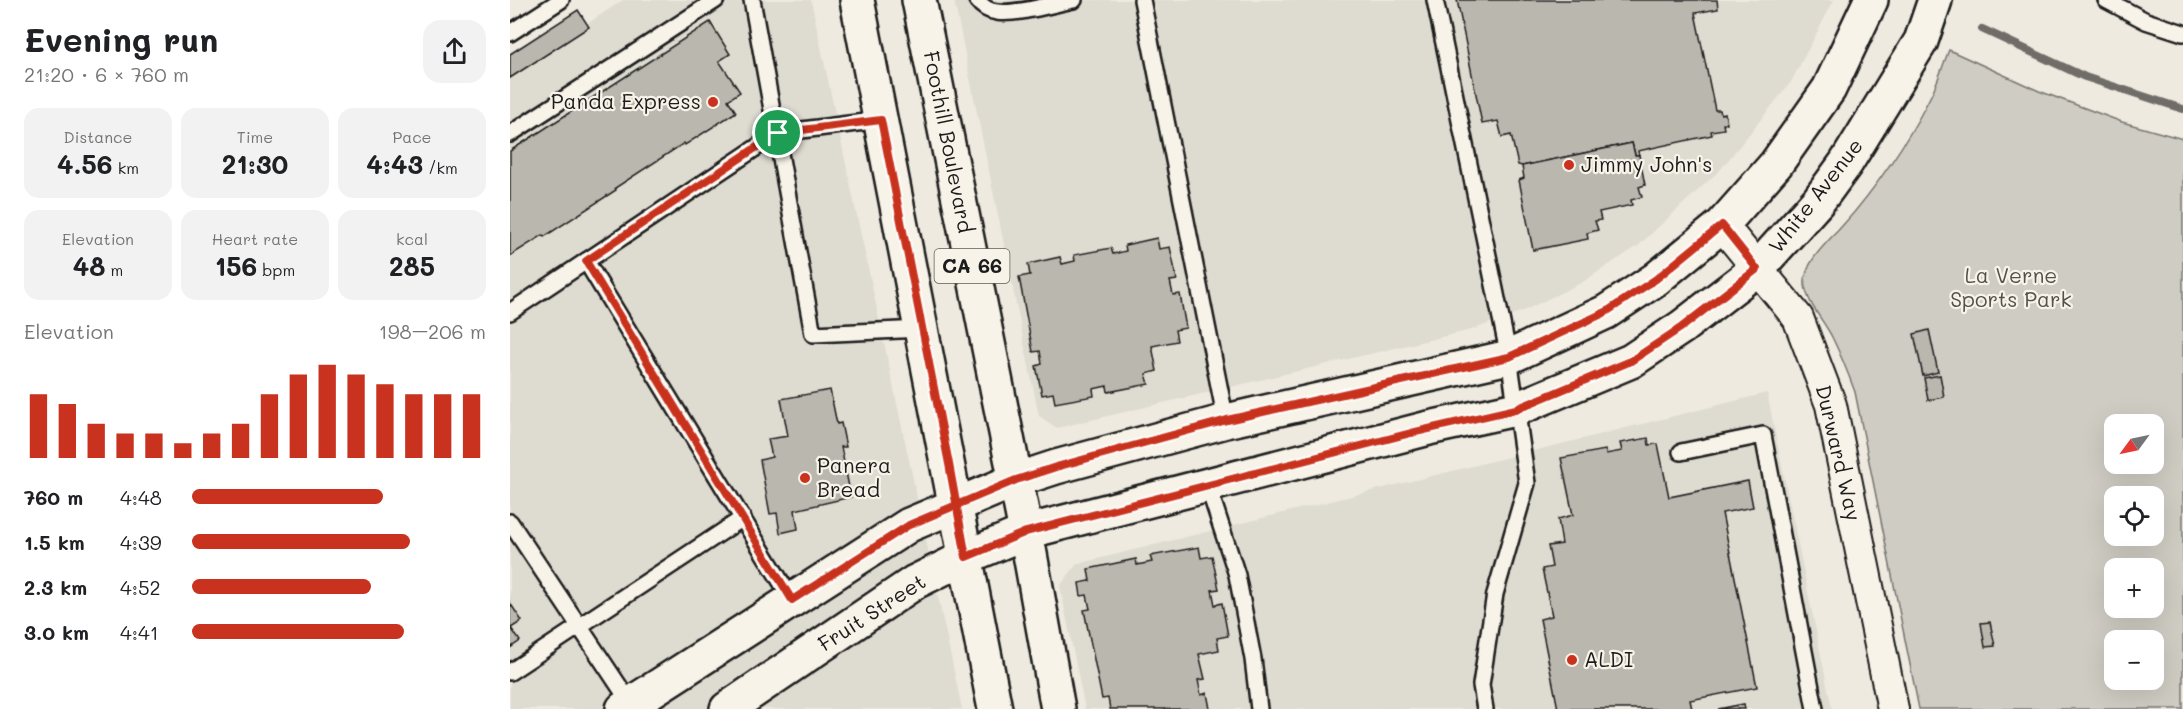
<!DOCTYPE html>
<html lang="en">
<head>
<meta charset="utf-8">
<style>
  :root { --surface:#fff; --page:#f2f2f2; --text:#202124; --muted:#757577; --accent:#c8321e }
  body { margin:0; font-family:Mali,sans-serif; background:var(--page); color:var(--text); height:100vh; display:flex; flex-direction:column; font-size:22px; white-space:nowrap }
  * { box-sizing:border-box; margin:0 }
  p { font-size:20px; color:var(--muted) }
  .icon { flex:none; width:33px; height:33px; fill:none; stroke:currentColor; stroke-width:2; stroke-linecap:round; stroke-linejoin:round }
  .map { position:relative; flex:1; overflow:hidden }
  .drawer { display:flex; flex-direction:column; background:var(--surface); width:510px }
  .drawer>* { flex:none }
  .needle { width:39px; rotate:237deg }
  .controls { position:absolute; left:1594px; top:414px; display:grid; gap:12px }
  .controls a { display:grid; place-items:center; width:60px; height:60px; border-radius:12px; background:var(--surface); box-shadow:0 6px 24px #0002; font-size:30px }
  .pin { position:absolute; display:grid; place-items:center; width:51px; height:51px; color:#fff; margin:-26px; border:3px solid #fff; border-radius:50%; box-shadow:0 2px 6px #0007 }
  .round { display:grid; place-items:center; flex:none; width:63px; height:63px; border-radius:18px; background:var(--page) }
  .head { display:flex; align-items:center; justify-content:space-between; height:102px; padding:0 24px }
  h1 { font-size:33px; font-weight:700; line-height:45px }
  .figures { display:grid; grid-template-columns:repeat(3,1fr); gap:9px; height:102px; padding:6px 24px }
  .figures div { display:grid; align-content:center; border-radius:15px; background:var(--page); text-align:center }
  .figures b { font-size:26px; font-weight:700 }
  .figures small { font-size:16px; font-weight:400 }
  .figures p { font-size:16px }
  .chart { height:168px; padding:12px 24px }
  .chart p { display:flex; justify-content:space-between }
  .chart svg { width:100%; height:108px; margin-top:6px; stroke:var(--accent); stroke-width:6 }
  ul { padding:0 24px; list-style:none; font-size:20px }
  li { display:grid; grid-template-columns:96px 72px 1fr; align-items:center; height:45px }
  li i { height:15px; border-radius:8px; background:var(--accent) }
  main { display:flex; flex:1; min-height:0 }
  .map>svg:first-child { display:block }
  .built { fill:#dedbd1 }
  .green { fill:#cfccc3; stroke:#767470; stroke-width:1.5; fill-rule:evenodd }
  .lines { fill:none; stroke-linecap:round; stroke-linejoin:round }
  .stream { stroke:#6f6d69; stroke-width:8 }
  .building { fill:#bab7af; stroke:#1c1c1c; stroke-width:1.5 }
  .service-casing { stroke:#1c1c1c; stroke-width:20 }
  .minor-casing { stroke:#1c1c1c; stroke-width:34 }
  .secondary-casing { stroke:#1c1c1c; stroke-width:38 }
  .primary-casing { stroke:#1c1c1c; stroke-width:38 }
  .service { stroke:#f7f3e8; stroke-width:15 }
  .minor { stroke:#f7f3e8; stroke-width:30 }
  .secondary { stroke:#f7f3e8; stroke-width:33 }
  .primary { stroke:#f7f3e8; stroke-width:33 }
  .route-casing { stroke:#fff; stroke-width:12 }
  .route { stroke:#c8321e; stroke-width:8 }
  .poi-dot { fill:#c8321e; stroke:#f7f3e8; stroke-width:2 }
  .labels { text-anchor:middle; stroke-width:4.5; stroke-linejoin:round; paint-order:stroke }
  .shield { fill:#f7f3e8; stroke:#5e5c59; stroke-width:1.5 }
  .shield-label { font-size:20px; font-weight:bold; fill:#1c1c1c }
  .poi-label { font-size:21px; fill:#1c1c1c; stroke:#f7f3e8; text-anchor:start }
  .street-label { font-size:21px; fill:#1c1c1c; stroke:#f7f3e8 }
  .park-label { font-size:21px; fill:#52514e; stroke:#f7f3e8 }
</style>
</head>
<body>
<main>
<section class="drawer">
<div class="head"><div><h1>Evening run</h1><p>21:20 · 6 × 760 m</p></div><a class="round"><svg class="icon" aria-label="share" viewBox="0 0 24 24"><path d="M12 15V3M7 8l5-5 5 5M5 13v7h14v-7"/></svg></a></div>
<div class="figures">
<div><p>Distance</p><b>4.56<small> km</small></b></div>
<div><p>Time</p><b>21:30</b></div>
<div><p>Pace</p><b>4:43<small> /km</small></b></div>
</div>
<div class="figures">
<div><p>Elevation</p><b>48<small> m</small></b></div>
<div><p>Heart rate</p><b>156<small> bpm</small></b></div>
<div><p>kcal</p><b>285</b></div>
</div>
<div class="chart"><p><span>Elevation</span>198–206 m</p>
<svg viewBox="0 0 160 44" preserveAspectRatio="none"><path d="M5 44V18M15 44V22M25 44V30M35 44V34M45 44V34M55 44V38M65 44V34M75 44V30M85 44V18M95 44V10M105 44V6M115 44V10M125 44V14M135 44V18M145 44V18M155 44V18"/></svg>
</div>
<ul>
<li><b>760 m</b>4:48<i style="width:65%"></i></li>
<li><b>1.5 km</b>4:39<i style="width:74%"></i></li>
<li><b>2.3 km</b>4:52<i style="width:61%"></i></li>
<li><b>3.0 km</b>4:41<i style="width:72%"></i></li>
</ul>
</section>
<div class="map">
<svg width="1673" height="709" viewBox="0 0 1673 709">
  <rect width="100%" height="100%" fill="#eeeae0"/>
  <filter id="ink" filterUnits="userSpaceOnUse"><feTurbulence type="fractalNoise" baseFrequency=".0167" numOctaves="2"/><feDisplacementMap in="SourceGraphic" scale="12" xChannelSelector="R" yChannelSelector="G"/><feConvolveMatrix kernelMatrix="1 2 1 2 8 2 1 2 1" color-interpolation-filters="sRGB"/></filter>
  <g filter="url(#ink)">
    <g class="built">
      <path d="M 113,0 L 301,0 L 452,709 L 0,709 L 0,75 Z"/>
      <path d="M 444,0 L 1324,0 L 1281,82 L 1211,169 L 1128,246 L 1071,283 L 1013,311 L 961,330 L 547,428 L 529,416 Z"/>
      <path d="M 1257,393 L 1322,709 L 575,709 L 550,586 L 567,564 Z"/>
    </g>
    <path class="green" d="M 1439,50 L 1529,91 L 1612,122 L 1673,139 L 1673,709 L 1409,709 L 1345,392 C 1338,373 1331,355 1322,337 C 1314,321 1297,303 1295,285 C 1293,262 1319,241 1333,225 C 1363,192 1398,141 1418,101 C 1427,85 1432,67 1439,50 ZM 1605,424 L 1644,424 L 1644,464 L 1605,464 ZM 1605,496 L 1644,496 L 1644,536 L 1605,536 ZM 1605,568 L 1644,568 L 1644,608 L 1605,608 ZM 1605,640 L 1644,640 L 1644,680 L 1605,680 Z"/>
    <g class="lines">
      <path class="stream" d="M 1472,29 L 1575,77 L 1673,109"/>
    </g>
    <g class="building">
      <path d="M 947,0 L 1207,0 L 1208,9 L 1185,13 L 1205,110 L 1210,110 L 1211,114 L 1215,113 L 1217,123 L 1213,124 L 1214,129 L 1201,131 L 1202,135 L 1128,151 L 1129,155 L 1125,155 L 1122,143 L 1012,166 L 1008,165 L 1001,135 L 992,137 L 988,121 L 972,124 Z"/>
      <path d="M 68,10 L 79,27 L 0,78 L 0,54 Z"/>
      <path d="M 200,22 L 220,54 L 209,61 L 230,92 L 218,100 L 226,112 L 175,145 L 174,143 L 105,188 L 106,190 L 34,237 L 33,235 L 0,256 L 0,151 Z"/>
      <path d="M 1122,143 L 1125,155 L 1129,155 L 1135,185 L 1129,187 L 1132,197 L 1121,200 L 1122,205 L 1089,212 L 1091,220 L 1085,221 L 1088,230 L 1077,233 L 1078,239 L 1023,250 L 1009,180 L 1014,178 L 1012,166 Z"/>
      <path d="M 647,238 L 649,249 L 660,247 L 667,280 L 660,281 L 663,295 L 670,294 L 676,328 L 665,330 L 667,341 L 642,346 L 647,371 L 636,374 L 639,384 L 598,392 L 597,386 L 583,389 L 584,396 L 545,403 L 543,393 L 532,395 L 526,366 L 532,364 L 530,351 L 523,352 L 509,277 L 520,275 L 518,264 L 550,257 L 552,264 L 565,261 L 564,255 L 601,248 L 603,254 L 616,251 L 615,245 Z"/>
      <path d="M 1419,330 L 1428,372 L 1413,376 L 1404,334 Z"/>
      <path d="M 1430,375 L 1434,397 L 1418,400 L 1414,378 Z"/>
      <path d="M 320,390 L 327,424 L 331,423 L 336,447 L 331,447 L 341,497 L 285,510 L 288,529 L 270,533 L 267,513 L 260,514 L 250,460 L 262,457 L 258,439 L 278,436 L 271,399 Z"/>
      <path d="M 1138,438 L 1139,445 L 1148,444 L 1159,497 L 1238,481 L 1243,507 L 1212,513 L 1247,687 L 1180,700 L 1182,709 L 1048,709 L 1030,619 L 1042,616 L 1032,569 L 1042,567 L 1038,546 L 1052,544 L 1048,519 L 1063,515 L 1051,458 L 1095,450 L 1096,454 L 1112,451 L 1110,443 Z"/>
      <path d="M 689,547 L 691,558 L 702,556 L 709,589 L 702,590 L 705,605 L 712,603 L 718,636 L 707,638 L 709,650 L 689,654 L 695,679 L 688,680 L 691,695 L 697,693 L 700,709 L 600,709 L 598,698 L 592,699 L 574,610 L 580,609 L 577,595 L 571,596 L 569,583 L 580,581 L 578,569 L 626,559 L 627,565 L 642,562 L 640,556 Z"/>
      <path d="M 0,603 L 12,621 L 1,628 L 10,641 L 0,648 Z"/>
      <path d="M 1480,622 L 1485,646 L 1475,647 L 1471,623 Z"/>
      <path d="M 1234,704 L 1235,709 L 1208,709 Z"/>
    </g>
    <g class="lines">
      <g class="service-casing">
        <g id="service">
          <path d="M 242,0 L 303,334 L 412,329"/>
          <path d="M 467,0 C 472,7 478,11 487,12 C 506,15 543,4 564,0"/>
          <path d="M 632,0 L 716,421"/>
          <path d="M 925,0 L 999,357 L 1017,483 L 985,594 L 971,685 L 975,709"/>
          <path d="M 1596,0 L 1636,21 L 1673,33"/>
          <path d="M 0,33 L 51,0"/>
          <path d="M 0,134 L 206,0"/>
          <path d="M 76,261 L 282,600"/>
          <path d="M 0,312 L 268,133 L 371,120"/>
          <path d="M 1171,452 L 1253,435 L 1305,709"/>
          <path d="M 698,486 L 727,575 L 743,659 L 749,709"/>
          <path d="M 0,522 L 121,704"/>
          <path d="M 0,672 L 233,518"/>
        </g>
      </g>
      <g class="minor-casing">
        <path id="minor" d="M 1212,225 L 1288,318 L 1321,405 L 1383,709"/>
      </g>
      <g class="secondary-casing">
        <g id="secondary">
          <path d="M 113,709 L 399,525 L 506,480 L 546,467 L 716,421 L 999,357 L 1096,312 L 1146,279 L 1212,225 L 1266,164 L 1319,89 L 1361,0"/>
          <path d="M 217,709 L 405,582 L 456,557 L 516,532 L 919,428 L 1006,409 L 1121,361 L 1172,327 L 1247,269 L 1309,200 L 1336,163 L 1411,41 L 1425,0"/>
        </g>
      </g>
      <g class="primary-casing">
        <g id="primary">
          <path d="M 347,0 L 485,709"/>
          <path d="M 409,0 L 516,532 L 548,709"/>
        </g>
      </g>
      <use href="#service" class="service"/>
      <use href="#minor" class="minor"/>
      <use href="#secondary" class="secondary"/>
      <use href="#primary" class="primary"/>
    </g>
  </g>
  <g class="lines" filter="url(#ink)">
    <g class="route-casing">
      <path id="route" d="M 268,133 L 76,261 L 282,600 L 399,525 L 506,480 L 546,467 L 717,420 L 999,357 L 1096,312 L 1146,279 L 1212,225 L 1247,269 L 1172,327 L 1121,361 L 1006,409 L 901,433 L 516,532 L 456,557 L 439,464 L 371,120 L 268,133"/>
    </g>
    <use href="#route" class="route"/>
  </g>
  <g class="poi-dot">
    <circle cx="203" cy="102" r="6"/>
    <circle cx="1059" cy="165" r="6"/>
    <circle cx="295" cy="478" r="6"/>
    <circle cx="1062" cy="660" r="6"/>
  </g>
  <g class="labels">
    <rect class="shield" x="424.5" y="249" width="75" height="34" rx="4.5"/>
    <g class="shield-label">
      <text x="462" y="273">CA 66</text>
    </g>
    <g class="poi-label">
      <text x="191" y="109" text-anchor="end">Panda Express</text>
      <text x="1071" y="172">Jimmy John's</text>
      <text x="307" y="473">Panera<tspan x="307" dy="24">Bread</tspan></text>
      <text x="1074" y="667">ALDI</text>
    </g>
    <g class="street-label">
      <text transform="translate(438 142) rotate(79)" y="7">Foothill Boulevard</text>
      <text transform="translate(1306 196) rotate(-52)" y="7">White Avenue</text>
      <text transform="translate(1328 453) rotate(77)" y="7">Durward Way</text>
      <text transform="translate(362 613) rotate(-33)" y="7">Fruit Street</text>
    </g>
    <g class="park-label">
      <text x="1501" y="283">La Verne<tspan x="1501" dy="24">Sports Park</tspan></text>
    </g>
  </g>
</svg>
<div class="controls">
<a><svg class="needle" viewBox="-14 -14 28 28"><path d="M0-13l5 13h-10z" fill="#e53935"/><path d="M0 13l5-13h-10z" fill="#757577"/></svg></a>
<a><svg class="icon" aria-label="locate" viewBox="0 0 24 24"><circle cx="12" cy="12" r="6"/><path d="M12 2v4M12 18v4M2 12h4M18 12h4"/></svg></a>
<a>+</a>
<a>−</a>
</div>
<div class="pin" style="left:268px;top:133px;background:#1e9e55"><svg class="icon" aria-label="arrive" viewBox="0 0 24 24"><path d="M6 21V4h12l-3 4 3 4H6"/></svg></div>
</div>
</main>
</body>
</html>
